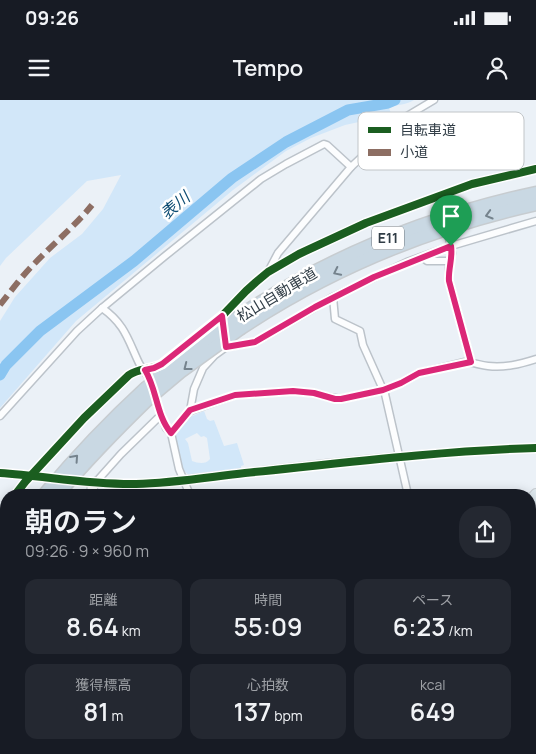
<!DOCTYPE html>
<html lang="ja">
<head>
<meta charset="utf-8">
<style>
  :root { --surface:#171b24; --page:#242831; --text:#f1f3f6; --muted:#9ea1a6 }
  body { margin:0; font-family:Manrope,"Noto Sans JP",sans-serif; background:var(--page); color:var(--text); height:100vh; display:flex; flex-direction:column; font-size:19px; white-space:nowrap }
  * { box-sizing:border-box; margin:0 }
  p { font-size:16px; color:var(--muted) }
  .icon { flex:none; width:28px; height:28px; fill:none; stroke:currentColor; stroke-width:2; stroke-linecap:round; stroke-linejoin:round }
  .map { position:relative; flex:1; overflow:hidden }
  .details { position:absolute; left:0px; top:389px; width:536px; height:266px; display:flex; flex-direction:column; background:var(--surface); border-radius:20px 20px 0 0; box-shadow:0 2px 12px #0003 }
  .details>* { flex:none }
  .pin { position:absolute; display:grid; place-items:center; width:42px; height:42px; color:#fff; margin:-51px -21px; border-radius:50% 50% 50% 0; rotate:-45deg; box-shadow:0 0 5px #0007 }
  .pin .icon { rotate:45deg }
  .round { display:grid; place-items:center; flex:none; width:52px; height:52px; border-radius:20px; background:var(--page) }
  .summary { display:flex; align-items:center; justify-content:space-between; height:85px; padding:0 25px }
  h1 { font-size:28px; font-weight:600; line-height:38px }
  .stats { display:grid; grid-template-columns:repeat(3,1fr); gap:8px; height:85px; padding:5px 25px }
  .stats div { display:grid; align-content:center; border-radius:12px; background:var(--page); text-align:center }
  .stats b { font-size:25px; font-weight:600 }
  .stats small { font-size:14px; font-weight:400 }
  .stats p { font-size:14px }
  .status { display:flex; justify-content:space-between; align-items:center; height:35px; padding:0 25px; background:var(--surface); direction:ltr }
  .status svg { height:14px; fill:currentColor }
  header { display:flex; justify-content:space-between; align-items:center; height:65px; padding:0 25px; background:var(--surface); font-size:22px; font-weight:600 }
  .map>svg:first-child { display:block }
  .green { fill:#d2e7f9; fill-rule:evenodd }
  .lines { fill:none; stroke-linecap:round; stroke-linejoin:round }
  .river { stroke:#8ac5f1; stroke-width:11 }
  .minor-tunnel { stroke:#c6cdd4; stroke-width:6; stroke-dasharray:6 3; stroke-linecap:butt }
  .minor-casing { stroke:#bcc3ca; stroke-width:9 }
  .tertiary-casing { stroke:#bcc3ca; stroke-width:11 }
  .primary-casing { stroke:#c7ccd0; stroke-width:12 }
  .motorway-casing { stroke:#c7ccd0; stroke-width:15 }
  .minor { stroke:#fcfdfe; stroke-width:6 }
  .tertiary { stroke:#fcfdfe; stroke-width:9 }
  .primary { stroke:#dee8ee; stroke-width:10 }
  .motorway { stroke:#c9d8e3; stroke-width:12 }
  .motorway-bridge-casing { stroke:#c7ccd0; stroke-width:15; stroke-linecap:butt }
  .motorway-bridge { stroke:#c9d8e3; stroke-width:12 }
  .quiet { stroke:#8d6e63; stroke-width:6; stroke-dasharray:12 6; stroke-linecap:butt }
  .cycleway-casing { stroke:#fff; stroke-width:11 }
  .cycleway { stroke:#1b5e20; stroke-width:8 }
  .oneway { stroke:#75838d }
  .route-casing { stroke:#fff; stroke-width:10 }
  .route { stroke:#db2777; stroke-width:6 }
  .labels { text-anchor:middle; stroke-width:5; stroke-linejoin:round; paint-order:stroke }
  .shield { fill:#fff; stroke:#6f777e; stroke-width:1 }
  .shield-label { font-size:14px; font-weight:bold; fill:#313d46 }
  .street-label { font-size:15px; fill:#313d46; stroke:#fff }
  .water-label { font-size:16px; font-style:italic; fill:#0c4b72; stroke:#fff }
  .key { fill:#fff; stroke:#c1c5c8; stroke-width:1 }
  .key-label { font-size:14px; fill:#313d46 }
</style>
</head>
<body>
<div class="status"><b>09:26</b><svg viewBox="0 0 49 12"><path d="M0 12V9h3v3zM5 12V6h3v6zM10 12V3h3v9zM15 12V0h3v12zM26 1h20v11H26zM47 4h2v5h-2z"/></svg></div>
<header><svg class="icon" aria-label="menu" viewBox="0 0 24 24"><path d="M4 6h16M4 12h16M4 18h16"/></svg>Tempo<svg class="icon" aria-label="person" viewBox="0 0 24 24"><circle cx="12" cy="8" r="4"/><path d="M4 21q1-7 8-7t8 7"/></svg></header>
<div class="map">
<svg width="536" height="654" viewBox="0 0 536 654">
  <rect width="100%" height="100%" fill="#ebf1f7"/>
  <g class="green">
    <path d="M 0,0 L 414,0 C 407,5 397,4 389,8 L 393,19 L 382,25 L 376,20 L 368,20 L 345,25 L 311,38 L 286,51 L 233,90 L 76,221 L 0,308 L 0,221 L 15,197 L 50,158 L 82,134 L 103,109 L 121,75 L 87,81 L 6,158 L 0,166 Z"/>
    <path d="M 204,311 L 207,319 L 210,321 L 214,320 L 224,346 L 237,343 L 244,365 L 241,366 L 241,370 L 190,376 L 182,369 L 173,333 L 188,318 ZM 197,333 L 201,337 L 204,336 L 207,338 L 210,359 C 205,365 198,363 192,361 L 188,343 L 185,339 Z"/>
  </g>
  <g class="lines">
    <path class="river" d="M 0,275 L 6,265 L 40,231 L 134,161 L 232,78 L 286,42 L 348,10 L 388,3 L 395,0"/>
    <path class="minor-tunnel" d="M 438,103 L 443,120"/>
    <g class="minor-casing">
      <g id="minor">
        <path d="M 449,138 L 452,153 L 449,168 L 449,181 L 471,262"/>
        <path d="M 422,157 L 427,161 L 450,161"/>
        <path d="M 268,172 L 278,153 L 351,67 L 395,26 L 407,16 L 434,0"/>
        <path d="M 333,197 L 335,219 L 360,231 L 363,245 L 385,294 L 408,395"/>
        <path d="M 102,208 C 125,224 128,240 139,263 C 143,271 149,275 151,284"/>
        <path d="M 153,293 L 166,328 L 171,333 L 179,369 L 190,395"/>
        <path d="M 190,311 L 194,289 L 203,268 L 215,255 L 226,247 L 255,242 L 333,197 L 407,162 L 451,146 L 536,121"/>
        <path d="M 0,316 L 77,231 L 102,208 L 165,156 L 261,79 L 286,64 L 324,44 L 327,45 L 351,67"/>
        <path d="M 171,333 L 190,311 L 235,295 L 293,291 L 314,293 L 328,297 L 341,299 L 383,290 L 401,283 L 419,273 L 464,262 C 473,262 479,265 488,266 C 505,268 520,264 536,259"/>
        <path d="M 0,373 L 47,377"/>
        <path d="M 83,381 L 121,384 L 154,383 C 281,368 408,352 536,348"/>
        <path d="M 96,382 L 121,354 L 161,315"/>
        <path d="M 15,395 L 25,382 L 84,318 L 129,275 C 139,268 151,270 162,264 L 222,216 L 246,191 L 256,182 L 268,172 L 299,154 L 366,123 L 472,84 L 536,69"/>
        <path d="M 0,415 L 6,406"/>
        <path d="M 530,471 L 536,470"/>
        <path d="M 0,509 L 6,500"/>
        <path d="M 530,595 L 536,594"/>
        <path d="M 452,649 L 454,654"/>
        <path d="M 523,649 L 526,654"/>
        <path d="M 23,654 L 24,649"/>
      </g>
    </g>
    <g class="tertiary-casing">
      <g id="tertiary">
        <path d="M 92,395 L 92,388 L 96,382"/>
        <path d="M 174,649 L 176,654"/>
      </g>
    </g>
    <g class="primary-casing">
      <g id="primary">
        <path d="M 530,401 L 536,394"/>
        <path d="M 246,654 L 255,649"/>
      </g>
    </g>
    <g class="motorway-casing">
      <g id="motorway">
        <path d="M 250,209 C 338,153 434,115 536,93"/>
        <path d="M 241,228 C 333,167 429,128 536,104"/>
        <path d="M 44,395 C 76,357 109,322 145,289"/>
        <path d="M 57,395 C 86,361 117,329 149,298"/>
        <path d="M 0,453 L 6,444"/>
        <path d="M 0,471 L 6,462"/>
      </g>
    </g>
    <use href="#minor" class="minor"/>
    <use href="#tertiary" class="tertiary"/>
    <use href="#primary" class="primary"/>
    <use href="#motorway" class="motorway"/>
    <g class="motorway-bridge-casing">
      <g id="motorway-bridge">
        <path d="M 145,289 L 205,240 L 250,209"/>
        <path d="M 149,298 L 180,272 L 241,228"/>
      </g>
    </g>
    <use href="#motorway-bridge" class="motorway-bridge"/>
    <g class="quiet">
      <path d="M 0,205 C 11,191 22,176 35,163 C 54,143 75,126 92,105"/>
      <path d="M 136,654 L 142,649"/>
      <path d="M 344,654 L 351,649"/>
    </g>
    <g class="cycleway-casing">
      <g id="cycleway">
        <path d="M 0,373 C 45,376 91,385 136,384 C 173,383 209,377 245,373 C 342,363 439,351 536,348"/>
        <path d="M 15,395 L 25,382 L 84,318 L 129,275 C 139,268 151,270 162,264 L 222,216 L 246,191 L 256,182 L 268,172 L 299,154 L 366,123 L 472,84 L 536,69"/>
      </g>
    </g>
    <use href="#cycleway" class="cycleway"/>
  </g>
  <defs><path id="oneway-chevron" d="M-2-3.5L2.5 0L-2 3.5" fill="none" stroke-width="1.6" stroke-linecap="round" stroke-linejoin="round" transform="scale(1.25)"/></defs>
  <g class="oneway">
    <use href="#oneway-chevron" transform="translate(489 115) rotate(164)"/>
    <use href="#oneway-chevron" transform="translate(337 172) rotate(154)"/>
    <use href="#oneway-chevron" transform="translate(187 267) rotate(142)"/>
    <use href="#oneway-chevron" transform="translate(75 358) rotate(-48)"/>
  </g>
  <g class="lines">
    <g class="route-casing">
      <path id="route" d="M 451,146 C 453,158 448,169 449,181 L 471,262 L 419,273 L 401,283 L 383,290 L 341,299 L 335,299 L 314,293 L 293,291 L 235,295 L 190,310 L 171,333 C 156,315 157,289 145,270 L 154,268 L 162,264 L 222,216 L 226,247 L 255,242 L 315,207 L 374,177 Z"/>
    </g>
    <use href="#route" class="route"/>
  </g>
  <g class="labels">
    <rect class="shield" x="372" y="126.5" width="32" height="23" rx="4"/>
    <g class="shield-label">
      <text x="388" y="143">E11</text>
    </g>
    <g class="street-label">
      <text transform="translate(277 195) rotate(-31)" y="5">松山自動車道</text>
    </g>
    <g class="water-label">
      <text transform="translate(175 105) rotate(-40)" y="6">表川</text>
    </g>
  </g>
  <rect x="358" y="12" width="166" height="58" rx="8" class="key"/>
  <rect x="368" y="27" width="23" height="6" fill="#1b5e20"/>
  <rect x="368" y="49" width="23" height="7" fill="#8d6e63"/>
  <g class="key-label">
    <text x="400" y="35">自転車道</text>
    <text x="400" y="57">小道</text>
  </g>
</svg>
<div class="pin" style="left:451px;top:146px;background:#1e9e55"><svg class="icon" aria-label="arrive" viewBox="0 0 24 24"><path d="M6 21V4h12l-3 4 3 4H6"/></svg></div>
<section class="details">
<div class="summary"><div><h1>朝のラン</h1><p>09:26 · 9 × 960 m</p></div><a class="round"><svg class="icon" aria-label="share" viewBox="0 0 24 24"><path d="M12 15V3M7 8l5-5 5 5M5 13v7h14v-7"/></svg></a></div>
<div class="stats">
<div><p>距離</p><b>8.64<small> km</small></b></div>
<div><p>時間</p><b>55:09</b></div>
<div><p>ペース</p><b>6:23<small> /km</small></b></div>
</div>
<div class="stats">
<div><p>獲得標高</p><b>81<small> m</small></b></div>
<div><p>心拍数</p><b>137<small> bpm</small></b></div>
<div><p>kcal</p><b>649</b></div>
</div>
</section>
</div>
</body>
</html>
